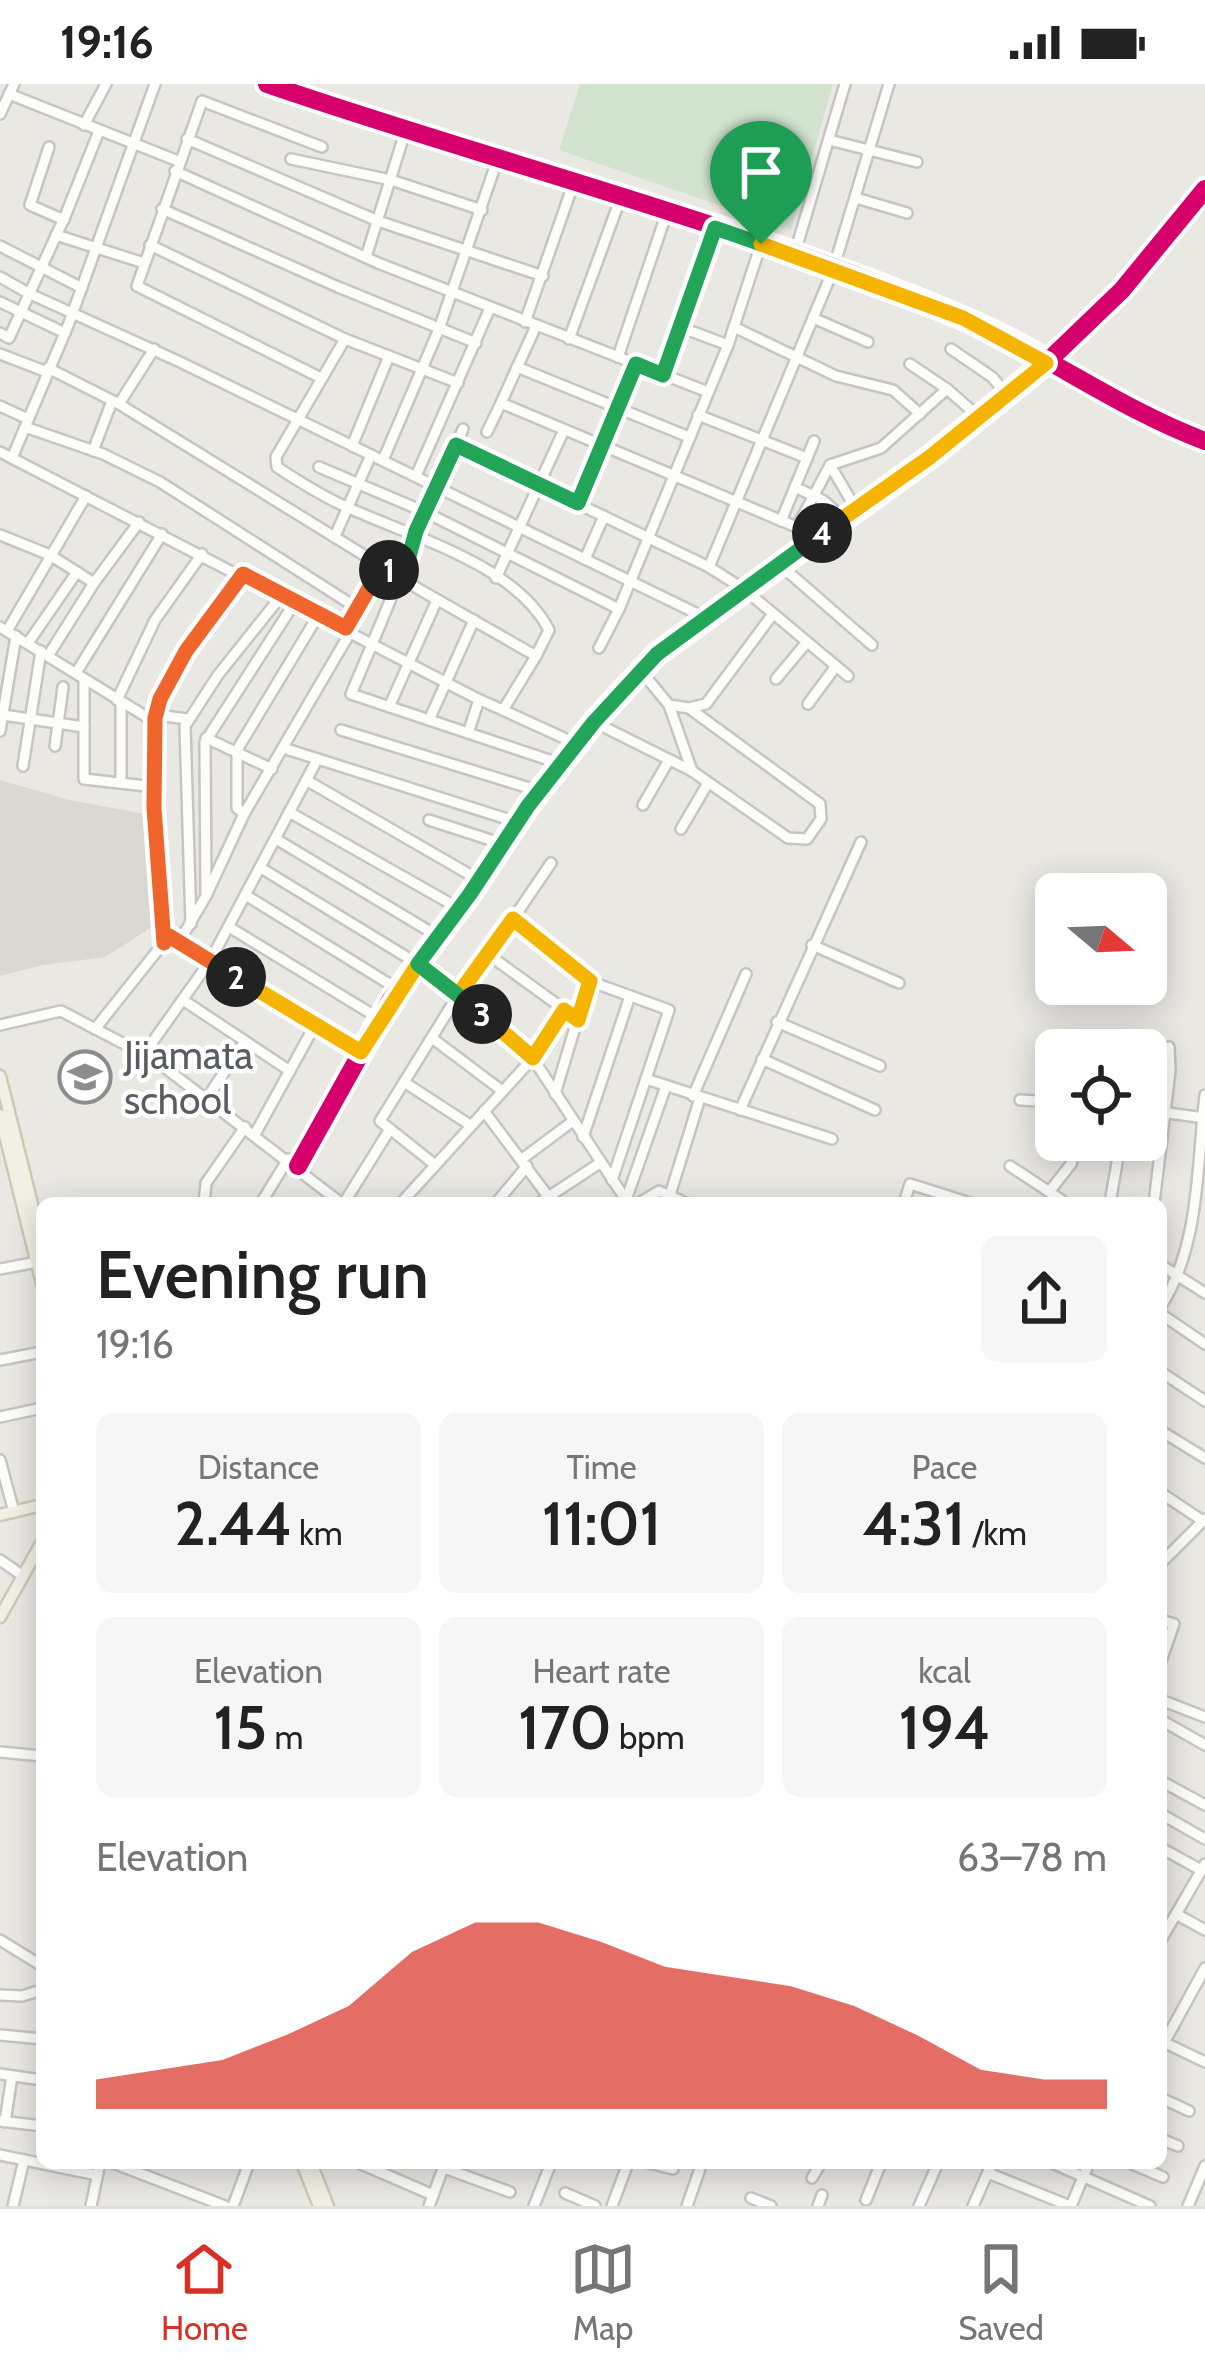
<!DOCTYPE html>
<html lang="en">
<head>
<meta charset="utf-8">
<style>
  :root { --surface:#fff; --page:#f6f6f6; --text:#222; --muted:#767676; --line:#e0e0e0; --accent:#d93025 }
  body { margin:0; font-family:Cabin,sans-serif; background:var(--page); color:var(--text); height:100vh; display:flex; flex-direction:column; font-size:45px; white-space:nowrap }
  * { box-sizing:border-box; margin:0 }
  p { font-size:39px; color:var(--muted) }
  .icon { flex:none; width:66px; height:66px; fill:none; stroke:currentColor; stroke-width:2; stroke-linecap:round; stroke-linejoin:round }
  .map { position:relative; flex:1; overflow:hidden }
  .details { position:absolute; left:36px; top:1113px; width:1131px; height:972px; display:flex; flex-direction:column; background:var(--surface); border-radius:18px; box-shadow:0 6px 30px #0003 }
  .details>* { flex:none }
  .needle { width:78px; rotate:109deg }
  .fabs { position:absolute; left:1035px; top:789px; display:grid; gap:24px }
  .fabs a { display:grid; place-items:center; width:132px; height:132px; border-radius:18px; background:var(--surface); box-shadow:0 6px 30px #0003; font-size:60px }
  .pin { position:absolute; display:grid; place-items:center; width:102px; height:102px; color:#fff; margin:-123px -51px; border-radius:50% 50% 50% 0; rotate:-45deg; box-shadow:0 0 12px #0007 }
  .pin .icon { rotate:45deg }
  .km { position:absolute; width:60px; height:60px; margin:-30px; border-radius:50%; background:#222; color:#fff; font-size:33px; line-height:60px; text-align:center }
  .round { display:grid; place-items:center; flex:none; width:126px; height:126px; border-radius:18px; background:var(--page) }
  .overview { display:flex; align-items:center; justify-content:space-between; height:204px; padding:0 60px }
  h1 { font-size:66px; font-weight:600; line-height:90px }
  .stats { display:grid; grid-template-columns:repeat(3,1fr); gap:18px; height:204px; padding:12px 60px }
  .stats div { display:grid; align-content:center; border-radius:18px; background:var(--page); text-align:center }
  .stats b { font-size:60px; font-weight:600 }
  .stats small { font-size:33px; font-weight:400 }
  .stats p { font-size:33px }
  .chart { height:336px; padding:24px 60px }
  .chart p { display:flex; justify-content:space-between }
  .chart svg { width:100%; height:216px; margin-top:12px; fill:var(--accent); opacity:.7 }
  .status { display:flex; justify-content:space-between; align-items:center; height:84px; padding:0 60px; background:var(--surface); direction:ltr }
  .status svg { height:33px; fill:currentColor }
  .tab-bar { display:flex; justify-content:space-around; align-items:center; height:168px; border-top:3px solid var(--line); background:var(--surface); font-size:33px; color:var(--muted) }
  .tab-bar a { display:grid; justify-items:center; gap:6px }
  .tab-bar .selected { color:var(--accent) }
  .map>svg:first-child { display:block }
  .education { fill:#d9d8d1 }
  .green { fill:#d2e4d0 }
  .lines { fill:none; stroke-linecap:round; stroke-linejoin:round }
  .minor-casing { stroke:#c6c5c4; stroke-width:14 }
  .major-casing { stroke:#cfc9b3; stroke-width:15 }
  .minor { stroke:#fcfcfb; stroke-width:9 }
  .major { stroke:#f1f0e6; stroke-width:10 }
  .cycleway-casing { stroke:#fff; stroke-width:26 }
  .cycleway { stroke:#d6006c; stroke-width:18 }
  .split-1-casing { stroke:#fff; stroke-width:24 }
  .split-2-casing { stroke:#fff; stroke-width:24 }
  .split-3-casing { stroke:#fff; stroke-width:24 }
  .split-4-casing { stroke:#fff; stroke-width:24 }
  .split-5-casing { stroke:#fff; stroke-width:24 }
  .split-1 { stroke:#22a559; stroke-width:15 }
  .split-2 { stroke:#f0652b; stroke-width:15 }
  .split-3 { stroke:#f5b400; stroke-width:15 }
  .split-4 { stroke:#22a559; stroke-width:15 }
  .split-5 { stroke:#f5b400; stroke-width:15 }
  .labels { text-anchor:middle; stroke-width:9; stroke-linejoin:round; paint-order:stroke }
  .poi-label { font-size:39px; fill:#5a5c61; stroke:#fff; text-anchor:start }
</style>
</head>
<body>
<div class="status"><b>19:16</b><svg viewBox="0 0 49 12"><path d="M0 12V9h3v3zM5 12V6h3v6zM10 12V3h3v9zM15 12V0h3v12zM26 1h20v11H26zM47 4h2v5h-2z"/></svg></div>
<div class="map">
<svg width="1205" height="2122" viewBox="0 0 1205 2122">
  <rect width="100%" height="100%" fill="#e9e8e3"/>
  <path class="education" d="M 0,696 L 69,716 L 145,730 L 155,841 L 105,873 L 43,881 L 0,892 Z"/>
  <path class="green" d="M 580,0 L 833,0 L 791,146 L 559,66 Z"/>
  <g class="lines">
    <g class="minor-casing">
      <g id="minor">
        <path d="M 267,0 C 497,79 736,138 960,233 C 1044,268 1119,325 1205,357"/>
        <path d="M 9,10 L 178,77"/>
        <path d="M 0,30 L 14,0"/>
        <path d="M 84,41 L 106,0"/>
        <path d="M 187,55 L 378,137 L 543,192"/>
        <path d="M 829,56 L 917,78"/>
        <path d="M 49,63 L 30,121 L 64,136"/>
        <path d="M 291,75 L 391,96 L 482,126"/>
        <path d="M 175,87 L 378,179 L 708,308"/>
        <path d="M 856,114 L 907,129"/>
        <path d="M 162,125 L 338,203 L 476,259"/>
        <path d="M 56,151 L 144,179"/>
        <path d="M 150,161 L 345,255 L 458,299"/>
        <path d="M 0,162 L 82,204"/>
        <path d="M 794,172 L 845,0"/>
        <path d="M 366,173 L 406,45"/>
        <path d="M 0,193 L 28,209 L 180,278 L 706,534"/>
        <path d="M 0,218 L 65,249"/>
        <path d="M 813,234 L 868,258"/>
        <path d="M 525,238 L 574,98"/>
        <path d="M 536,242 L 501,319 L 818,452"/>
        <path d="M 680,243 L 728,261"/>
        <path d="M 734,243 L 836,292 L 893,306 L 920,330"/>
        <path d="M 0,249 L 9,254 L 66,130 L 99,47"/>
        <path d="M 345,255 L 276,373 L 277,383 C 301,399 325,414 351,425 C 413,453 516,481 549,546 L 536,572"/>
        <path d="M 569,255 L 621,113"/>
        <path d="M 951,265 L 992,293 L 1007,311"/>
        <path d="M 0,270 L 47,288"/>
        <path d="M 618,273 L 667,128"/>
        <path d="M 910,280 L 947,305"/>
        <path d="M 517,283 L 689,353"/>
        <path d="M 48,284 L 119,320 L 422,507 L 536,572 L 503,626"/>
        <path d="M 663,291 L 715,144"/>
        <path d="M 321,294 L 137,202 L 202,17 L 322,63"/>
        <path d="M 119,320 L 154,265"/>
        <path d="M 0,322 L 28,335"/>
        <path d="M 698,331 L 807,374"/>
        <path d="M 25,343 L 103,370 L 160,398 L 357,524"/>
        <path d="M 463,345 C 423,433 389,522 351,610 L 561,680"/>
        <path d="M 487,348 L 501,319"/>
        <path d="M 456,361 L 709,483 L 833,186 L 889,0"/>
        <path d="M 352,362 L 389,272"/>
        <path d="M 93,367 L 112,317"/>
        <path d="M 0,368 L 474,613 L 577,660"/>
        <path d="M 12,374 L 69,239 L 155,0"/>
        <path d="M 383,376 L 439,245 L 498,74"/>
        <path d="M 830,381 L 856,425"/>
        <path d="M 319,383 L 425,428 L 619,525"/>
        <path d="M 416,392 L 490,224"/>
        <path d="M 795,403 L 824,417 L 843,434"/>
        <path d="M 578,419 L 636,281"/>
        <path d="M 781,437 L 814,357"/>
        <path d="M 797,443 L 830,381 L 881,364 L 947,305 L 979,333"/>
        <path d="M 0,451 L 50,471 L 94,499"/>
        <path d="M 335,452 L 371,371"/>
        <path d="M 585,475 L 604,432"/>
        <path d="M 779,480 L 872,561"/>
        <path d="M 709,483 L 745,506 L 848,592"/>
        <path d="M 496,494 L 564,346"/>
        <path d="M 0,543 L 155,638"/>
        <path d="M 346,544 L 382,482"/>
        <path d="M 7,547 L 86,412"/>
        <path d="M 28,559 L 77,488"/>
        <path d="M 599,564 L 619,525 L 728,261 L 761,160"/>
        <path d="M 48,572 L 94,499 L 139,438"/>
        <path d="M 641,587 L 669,621 L 692,687"/>
        <path d="M 76,589 L 162,450"/>
        <path d="M 84,595 L 84,695 L 155,703"/>
        <path d="M 776,595 L 807,558"/>
        <path d="M 117,616 L 155,536 L 202,470"/>
        <path d="M 808,620 L 836,582"/>
        <path d="M 669,621 L 689,624 L 706,620 L 773,530"/>
        <path d="M 389,623 L 437,516"/>
        <path d="M 3,631 L 84,643"/>
        <path d="M 156,631 L 188,635"/>
        <path d="M 429,636 L 474,536"/>
        <path d="M 594,638 L 692,687 L 788,754 L 807,755 L 821,735 L 820,720 L 689,624"/>
        <path d="M 341,646 L 539,707"/>
        <path d="M 0,647 L 16,552"/>
        <path d="M 468,649 L 479,616"/>
        <path d="M 206,654 L 272,685"/>
        <path d="M 55,662 L 63,603"/>
        <path d="M 283,664 L 517,738"/>
        <path d="M 23,682 L 41,567"/>
        <path d="M 306,696 L 479,796"/>
        <path d="M 121,699 L 121,618"/>
        <path d="M 643,721 L 669,676"/>
        <path d="M 289,728 L 460,825"/>
        <path d="M 244,730 L 237,724 L 237,666 L 319,530"/>
        <path d="M 429,736 L 503,760"/>
        <path d="M 681,745 L 708,699"/>
        <path d="M 276,755 L 439,853"/>
        <path d="M 261,784 L 418,880 L 526,964 L 628,1119"/>
        <path d="M 206,809 L 205,658 L 295,518"/>
        <path d="M 247,812 L 399,906"/>
        <path d="M 513,835 L 551,779"/>
        <path d="M 191,840 L 185,642 L 218,591 L 282,511"/>
        <path d="M 229,843 L 380,935"/>
        <path d="M 179,858 L 206,812 L 244,730 L 351,547"/>
        <path d="M 164,859 L 154,724 L 155,634 L 160,615 L 186,567 L 243,491"/>
        <path d="M 812,861 L 899,899"/>
        <path d="M 489,871 L 569,929"/>
        <path d="M 589,897 L 669,926 L 612,1096"/>
        <path d="M 183,916 L 290,987"/>
        <path d="M 777,938 L 880,982"/>
        <path d="M 0,941 L 61,927 L 155,976 L 341,1119"/>
        <path d="M 95,945 L 169,852 L 361,968"/>
        <path d="M 432,954 L 501,1006"/>
        <path d="M 144,970 L 210,877 L 317,676"/>
        <path d="M 762,975 L 875,1026"/>
        <path d="M 646,995 L 832,1055"/>
        <path d="M 404,998 L 470,1041"/>
        <path d="M 693,1012 L 746,890"/>
        <path d="M 207,1014 L 245,957"/>
        <path d="M 1020,1016 L 1056,1018"/>
        <path d="M 740,1026 L 861,758"/>
        <path d="M 1146,1026 L 1205,1034"/>
        <path d="M 484,1027 L 553,1119"/>
        <path d="M 255,1050 L 315,941"/>
        <path d="M 583,1053 L 630,912"/>
        <path d="M 522,1075 L 573,1037"/>
        <path d="M 434,1080 L 380,1037 L 458,911 L 513,835 L 589,897 L 555,1010"/>
        <path d="M 298,1082 L 390,917 L 470,810 L 528,722 L 594,638 L 657,570 L 930,373 L 1046,279 L 1122,206 L 1205,105"/>
        <path d="M 1010,1082 L 1066,1119"/>
        <path d="M 1049,1108 L 1071,1080 L 1076,1056"/>
        <path d="M 670,1111 L 700,1014"/>
        <path d="M 626,1116 L 666,1002"/>
        <path d="M 204,1119 L 206,1099 L 245,1043"/>
        <path d="M 261,1119 L 288,1075"/>
        <path d="M 344,1119 L 390,1045"/>
        <path d="M 401,1119 L 533,974 L 564,926"/>
        <path d="M 496,1119 L 527,1082"/>
        <path d="M 539,1119 L 600,1079"/>
        <path d="M 639,1119 L 659,1107 L 686,1119"/>
        <path d="M 904,1119 L 910,1100 L 970,1119"/>
        <path d="M 1110,1119 L 1121,1056"/>
        <path d="M 1154,1119 L 1170,987 L 1169,963"/>
        <path d="M 1161,1181 L 1205,1209"/>
        <path d="M 0,1185 L 37,1178"/>
        <path d="M 1161,1222 C 1200,1162 1197,1081 1205,1011"/>
        <path d="M 1161,1230 L 1205,1260"/>
        <path d="M 0,1276 L 42,1268"/>
        <path d="M 1161,1288 L 1205,1317"/>
        <path d="M 0,1333 L 42,1324"/>
        <path d="M 1161,1347 L 1205,1374"/>
        <path d="M 0,1376 L 14,1428"/>
        <path d="M 1161,1409 L 1203,1437"/>
        <path d="M 0,1476 L 23,1492"/>
        <path d="M 1161,1479 L 1205,1435"/>
        <path d="M 1161,1536 L 1174,1540 L 1161,1577"/>
        <path d="M 1161,1616 L 1205,1633"/>
        <path d="M 1161,1636 L 1205,1661"/>
        <path d="M 0,1668 L 42,1672"/>
        <path d="M 1161,1697 L 1205,1721"/>
        <path d="M 1161,1730 L 1205,1755"/>
        <path d="M 1161,1764 L 1201,1786"/>
        <path d="M 1176,1830 L 1205,1846"/>
        <path d="M 0,1856 L 42,1882"/>
        <path d="M 1161,1856 L 1205,1780"/>
        <path d="M 0,1911 L 22,1912 L 42,1906"/>
        <path d="M 0,1951 L 42,1955"/>
        <path d="M 1161,1957 L 1205,1978"/>
        <path d="M 1164,1959 L 1205,1884"/>
        <path d="M 0,1990 L 42,1996"/>
        <path d="M 1161,2014 L 1189,2027"/>
        <path d="M 0,2037 L 42,2042"/>
        <path d="M 5,2038 L 12,1992"/>
        <path d="M 1161,2055 L 1178,2062"/>
        <path d="M 0,2071 L 97,2091"/>
        <path d="M 113,2079 L 225,2122"/>
        <path d="M 359,2079 L 433,2111"/>
        <path d="M 649,2079 L 673,2085"/>
        <path d="M 1052,2079 L 1150,2122"/>
        <path d="M 1130,2079 L 1163,2093"/>
        <path d="M 444,2084 L 510,2108"/>
        <path d="M 988,2089 L 1070,2122"/>
        <path d="M 812,2094 L 821,2079"/>
        <path d="M 565,2109 L 595,2122"/>
        <path d="M 751,2114 L 771,2122"/>
        <path d="M 866,2116 L 881,2079"/>
        <path d="M 13,2122 L 24,2076"/>
        <path d="M 91,2122 L 100,2079"/>
        <path d="M 233,2122 L 249,2079"/>
        <path d="M 429,2122 L 445,2079"/>
        <path d="M 534,2122 L 551,2079"/>
        <path d="M 612,2122 L 628,2079"/>
        <path d="M 687,2122 L 702,2079"/>
        <path d="M 818,2122 L 822,2111"/>
        <path d="M 919,2122 L 938,2079"/>
        <path d="M 973,2122 L 992,2079"/>
        <path d="M 1071,2122 L 1089,2079"/>
        <path d="M 1188,2122 L 1205,2082"/>
      </g>
    </g>
    <g class="major-casing">
      <g id="major">
        <path d="M 0,992 L 42,1160"/>
        <path d="M 0,1031 L 42,1200"/>
        <path d="M 0,1431 L 42,1421"/>
        <path d="M 0,1533 L 42,1458"/>
        <path d="M 302,2079 L 319,2122"/>
        <path d="M 311,2079 L 328,2122"/>
      </g>
    </g>
    <use href="#minor" class="minor"/>
    <use href="#major" class="major"/>
    <g class="cycleway-casing">
      <g id="cycleway">
        <path d="M 267,0 C 497,79 736,138 960,233 C 1044,268 1119,325 1205,357"/>
        <path d="M 298,1082 L 390,917 L 470,810 L 528,722 L 594,638 L 657,570 L 930,373 L 1046,279 L 1122,206 L 1205,105"/>
      </g>
    </g>
    <use href="#cycleway" class="cycleway"/>
  </g>
  <g class="lines">
    <g class="split-1-casing">
      <path id="split-1" d="M 389,486 L 403,494 L 416,447 L 456,361 L 578,419 L 636,280 L 663,291 L 715,144 L 761,160"/>
    </g>
    <g class="split-2-casing">
      <path id="split-2" d="M 236,893 L 169,852 L 164,859 L 154,724 L 155,634 L 160,615 L 186,567 L 243,490 L 346,544 L 382,482 L 389,486"/>
    </g>
    <g class="split-3-casing">
      <path id="split-3" d="M 236,893 L 361,968 L 418,880 L 458,911 L 513,835 L 590,897 L 578,936 L 564,926 L 533,974 L 482,930"/>
    </g>
    <g class="split-4-casing">
      <path id="split-4" d="M 482,930 L 418,880 L 470,810 L 528,722 L 594,638 L 657,570 L 822,449"/>
    </g>
    <g class="split-5-casing">
      <path id="split-5" d="M 761,160 L 963,234 L 1046,279 L 930,373 L 822,449"/>
    </g>
    <use href="#split-1" class="split-1"/>
    <use href="#split-2" class="split-2"/>
    <use href="#split-3" class="split-3"/>
    <use href="#split-4" class="split-4"/>
    <use href="#split-5" class="split-5"/>
  </g>
  <defs>
    <g id="school-ring" transform="scale(2.7)"><circle r="9.5" fill="#fff" stroke="#8c8d8e" stroke-width="1.5"/><path d="M0-5L7-2L0 1L-7-2ZM-4 1L0 2.5L4 1V4Q0 6-4 4Z" fill="#8c8d8e"/></g>
  </defs>
  <g fill-rule="evenodd">
    <use href="#school-ring" x="85" y="993"/>
  </g>
  <g class="labels">
    <g class="poi-label">
      <text x="124" y="985">Jijamata<tspan x="124" dy="45">school</tspan></text>
    </g>
  </g>
</svg>
<div class="fabs">
<a><svg class="needle" viewBox="-14 -14 28 28"><path d="M0-13l5 13h-10z" fill="#e53935"/><path d="M0 13l5-13h-10z" fill="#767676"/></svg></a>
<a><svg class="icon" aria-label="locate" viewBox="0 0 24 24"><circle cx="12" cy="12" r="6"/><path d="M12 2v4M12 18v4M2 12h4M18 12h4"/></svg></a>
</div>
<div class="pin" style="left:761px;top:160px;background:#1e9e55"><svg class="icon" aria-label="arrive" viewBox="0 0 24 24"><path d="M6 21V4h12l-3 4 3 4H6"/></svg></div>
<b class="km" style="left:389px;top:486px">1</b>
<b class="km" style="left:236px;top:893px">2</b>
<b class="km" style="left:482px;top:930px">3</b>
<b class="km" style="left:822px;top:449px">4</b>
<section class="details">
<div class="overview"><div><h1>Evening run</h1><p>19:16</p></div><a class="round"><svg class="icon" aria-label="share" viewBox="0 0 24 24"><path d="M12 15V3M7 8l5-5 5 5M5 13v7h14v-7"/></svg></a></div>
<div class="stats">
<div><p>Distance</p><b>2.44<small> km</small></b></div>
<div><p>Time</p><b>11:01</b></div>
<div><p>Pace</p><b>4:31<small> /km</small></b></div>
</div>
<div class="stats">
<div><p>Elevation</p><b>15<small> m</small></b></div>
<div><p>Heart rate</p><b>170<small> bpm</small></b></div>
<div><p>kcal</p><b>194</b></div>
</div>
<div class="chart"><p><span>Elevation</span>63–78 m</p>
<svg viewBox="0 0 160 44" preserveAspectRatio="none"><path d="M0 44V38L10 36L20 34L30 29L40 23L50 12L60 6L70 6L80 10L90 15L100 17L110 19L120 23L130 29L140 36L150 38L160 38V44z"/></svg>
</div>
</section>
</div>
<nav class="tab-bar">
<a class="selected"><svg class="icon" aria-label="home" viewBox="0 0 24 24"><path d="M3 11l9-7 9 7M6 9v11h12V9"/></svg>Home</a>
<a><svg class="icon" aria-label="map" viewBox="0 0 24 24"><path d="M3 6l6-2 6 2 6-2v14l-6 2-6-2-6 2zM9 4v14M15 6v14"/></svg>Map</a>
<a><svg class="icon" aria-label="saved" viewBox="0 0 24 24"><path d="M7 4h10v16l-5-4-5 4z"/></svg>Saved</a>
</nav>
</body>
</html>
